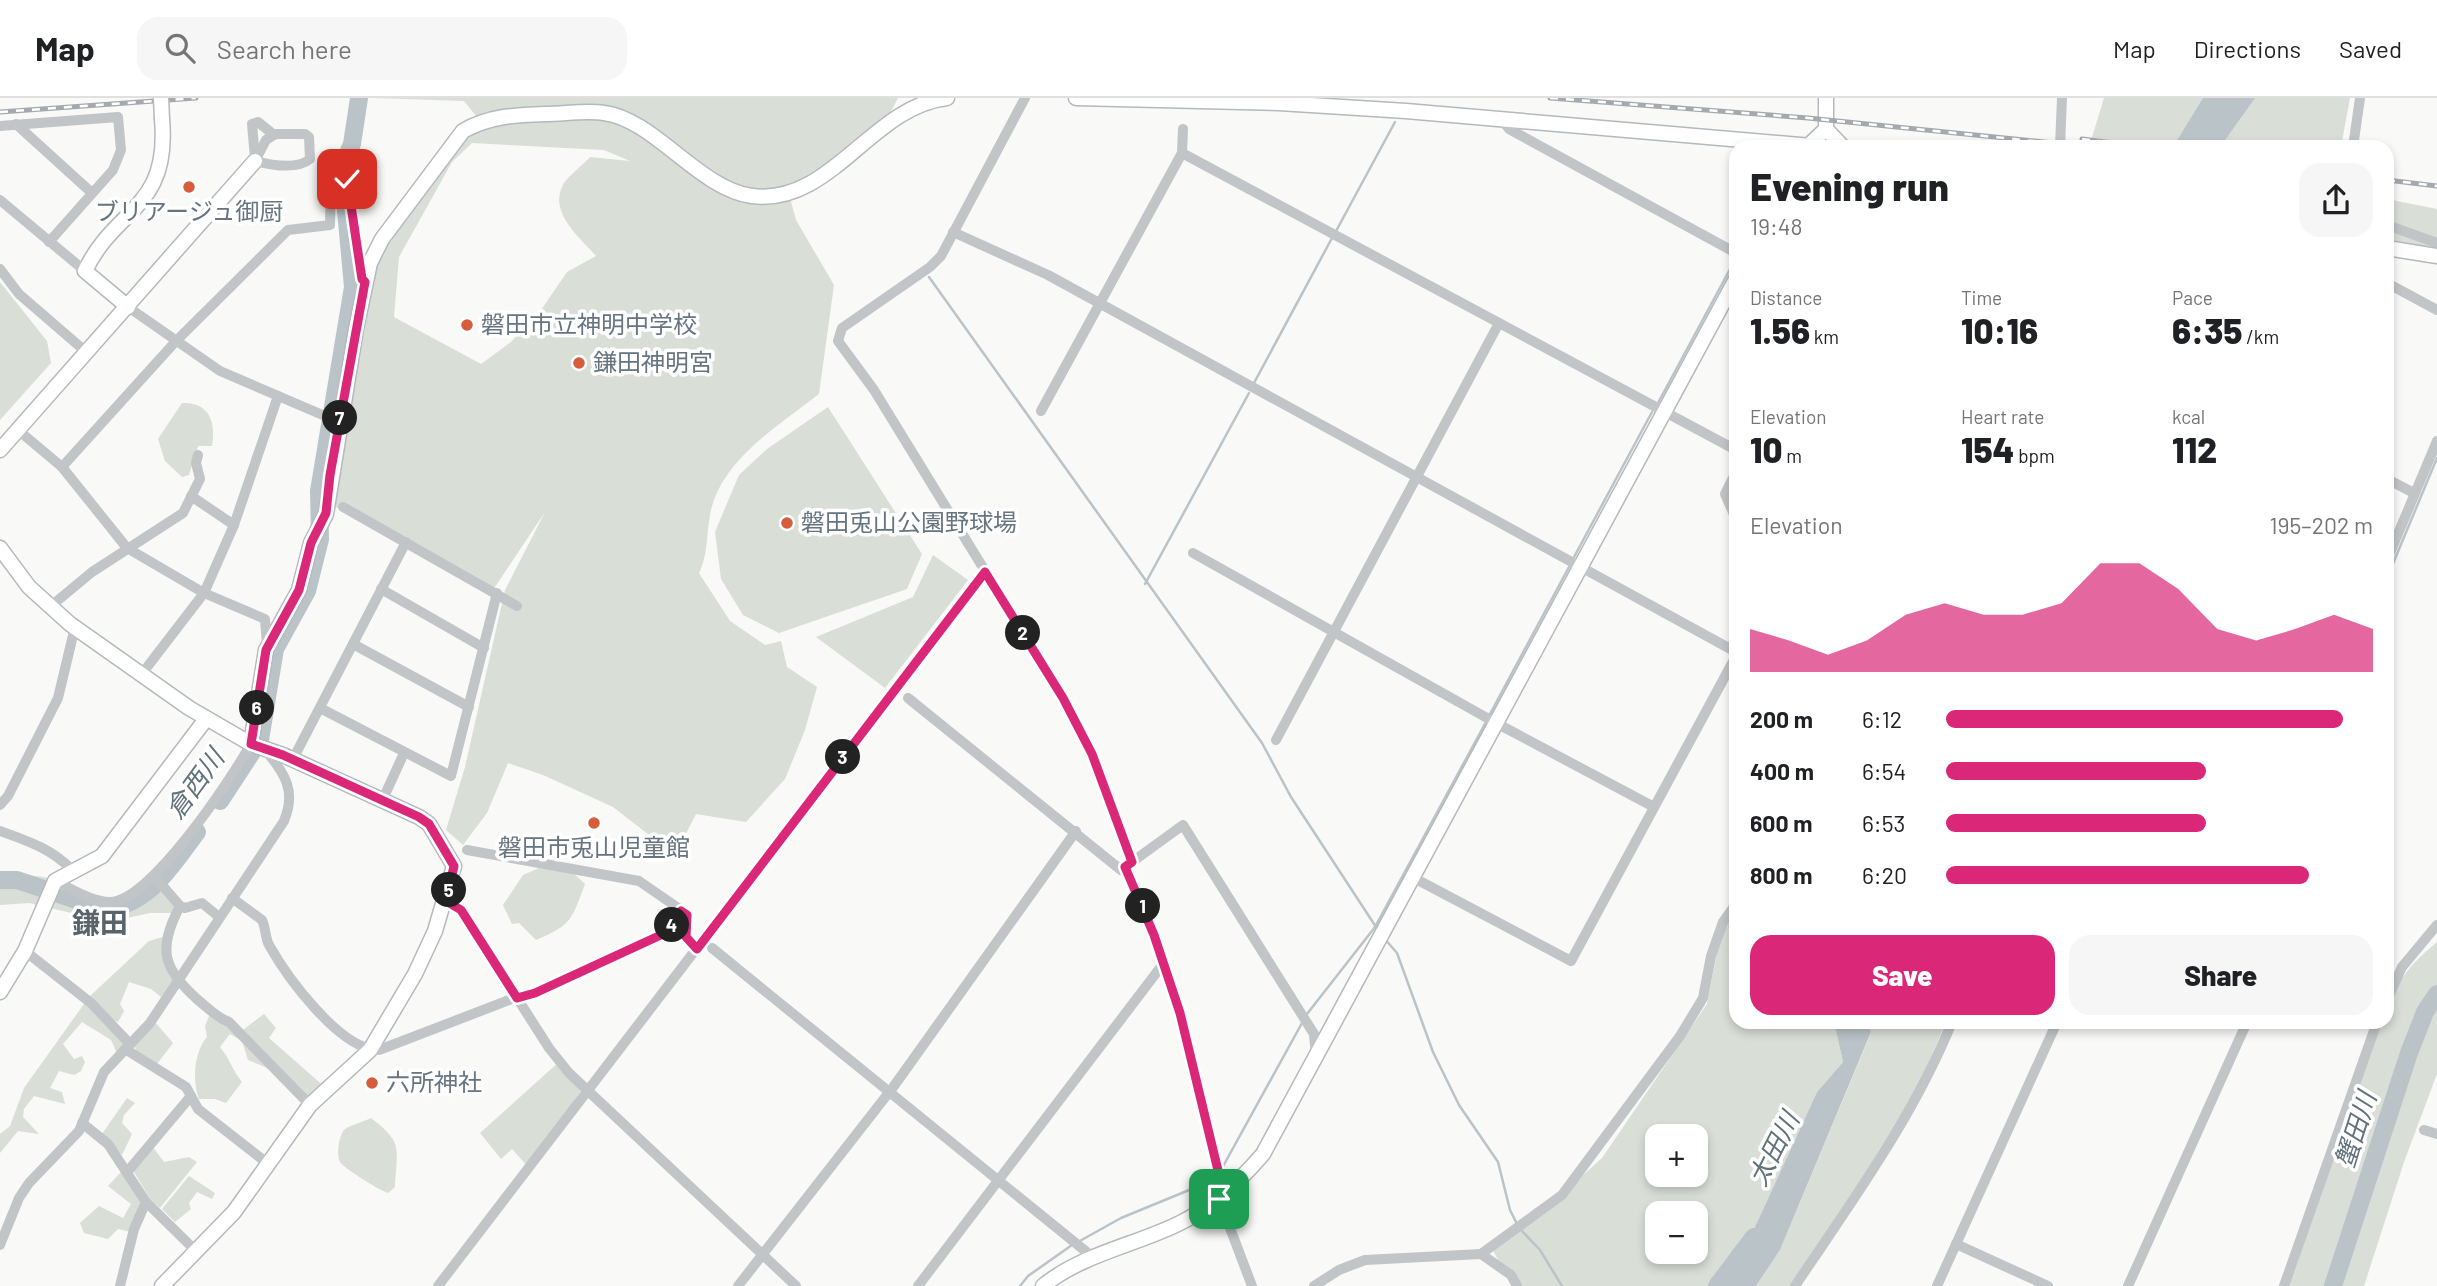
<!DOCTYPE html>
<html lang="en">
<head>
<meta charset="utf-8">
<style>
  :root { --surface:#fff; --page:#f6f6f6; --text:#202124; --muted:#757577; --line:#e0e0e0; --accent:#db2777 }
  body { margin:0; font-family:Barlow,"Noto Sans JP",sans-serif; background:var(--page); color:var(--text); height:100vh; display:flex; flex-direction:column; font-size:26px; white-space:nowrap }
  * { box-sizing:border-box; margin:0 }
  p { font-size:23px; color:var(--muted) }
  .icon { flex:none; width:38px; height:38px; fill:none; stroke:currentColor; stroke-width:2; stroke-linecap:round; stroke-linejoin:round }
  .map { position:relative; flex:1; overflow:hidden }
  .details { position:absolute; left:1729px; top:42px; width:665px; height:889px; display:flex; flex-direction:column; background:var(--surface); border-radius:21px; box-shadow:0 4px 10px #0003 }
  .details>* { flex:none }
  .controls { position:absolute; left:1645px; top:1026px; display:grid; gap:14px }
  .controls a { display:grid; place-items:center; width:63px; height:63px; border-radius:14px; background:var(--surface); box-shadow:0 4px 10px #0003; font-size:35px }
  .pin { position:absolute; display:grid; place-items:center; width:60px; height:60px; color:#fff; margin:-30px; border-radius:14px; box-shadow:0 4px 10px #0006 }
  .km { position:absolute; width:35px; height:35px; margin:-18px; border-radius:50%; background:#222; color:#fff; font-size:19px; line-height:35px; text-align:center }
  .round { display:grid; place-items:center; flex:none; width:74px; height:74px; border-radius:21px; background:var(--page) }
  .summary { display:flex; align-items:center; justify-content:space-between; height:119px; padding:0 21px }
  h1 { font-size:38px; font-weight:800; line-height:52px }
  .figures { display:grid; grid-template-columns:repeat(3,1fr); gap:10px; height:119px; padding:7px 21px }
  .figures div { display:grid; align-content:center }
  .figures b { font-size:35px; font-weight:800 }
  .figures small { font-size:19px; font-weight:400 }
  .figures p { font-size:19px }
  .chart { height:196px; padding:14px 21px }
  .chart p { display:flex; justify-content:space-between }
  .chart svg { width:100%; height:126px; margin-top:7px; fill:var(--accent); opacity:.7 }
  .primary-button { display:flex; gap:14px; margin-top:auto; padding:14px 21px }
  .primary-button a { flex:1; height:80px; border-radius:21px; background:var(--accent); color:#fff; font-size:28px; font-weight:800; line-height:80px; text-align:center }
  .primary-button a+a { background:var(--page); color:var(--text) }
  ul { padding:0 21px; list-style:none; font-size:23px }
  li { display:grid; grid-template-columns:112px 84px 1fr; align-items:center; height:52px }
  li i { height:18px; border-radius:9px; background:var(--accent) }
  header { display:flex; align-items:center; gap:42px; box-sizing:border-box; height:98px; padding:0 35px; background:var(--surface); border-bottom:2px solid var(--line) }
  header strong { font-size:33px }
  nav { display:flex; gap:38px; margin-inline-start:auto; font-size:24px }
  .search { width:490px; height:63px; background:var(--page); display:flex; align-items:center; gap:18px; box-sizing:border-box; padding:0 24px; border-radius:21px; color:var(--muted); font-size:26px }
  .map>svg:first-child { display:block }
  .green { fill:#d9ded7; fill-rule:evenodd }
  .water { fill:#bac4c8 }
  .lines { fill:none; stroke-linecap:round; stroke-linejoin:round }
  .stream { stroke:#bac4c8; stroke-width:2.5 }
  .river { stroke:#bac4c8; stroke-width:18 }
  .secondary-casing { stroke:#b3b9bd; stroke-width:17 }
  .street { stroke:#c1c5c8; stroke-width:10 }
  .secondary { stroke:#fff; stroke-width:14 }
  .rail-casing { stroke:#a3a9ae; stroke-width:5 }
  .rail { stroke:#fff; stroke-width:2.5; stroke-dasharray:8; stroke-linecap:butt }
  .secondary-bridge-casing { stroke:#b3b9bd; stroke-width:17; stroke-linecap:butt }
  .secondary-bridge { stroke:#fff; stroke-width:14 }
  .route-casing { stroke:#fff; stroke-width:14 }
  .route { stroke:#db2777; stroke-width:9 }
  .poi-dot { fill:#d65c3b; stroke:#fff; stroke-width:2.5 }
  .labels { text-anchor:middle; stroke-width:7; stroke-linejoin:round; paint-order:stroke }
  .poi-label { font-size:24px; fill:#667580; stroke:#fff; text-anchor:start }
  .water-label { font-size:26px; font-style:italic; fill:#61737a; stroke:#fff }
  .quarter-label { font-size:28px; font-weight:bold; fill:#58636c; stroke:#fff }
</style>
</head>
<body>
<header>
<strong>Map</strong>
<div class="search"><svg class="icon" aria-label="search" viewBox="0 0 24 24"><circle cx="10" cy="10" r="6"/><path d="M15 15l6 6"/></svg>Search here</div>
<nav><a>Map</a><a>Directions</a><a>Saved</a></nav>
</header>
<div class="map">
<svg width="2437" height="1188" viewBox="0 0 2437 1188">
  <rect width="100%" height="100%" fill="#f9f9f7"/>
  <g class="green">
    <path d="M 373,0 L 898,0 L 882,31 L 789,96 L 796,122 L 834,187 L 819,296 C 783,324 730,357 714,402 C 705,426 710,454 699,475 L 730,523 L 765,547 L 781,543 L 787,569 L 817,589 L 805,632 L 785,681 L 746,724 L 696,716 L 675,757 L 613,709 L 543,677 L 508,665 L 487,715 L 463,747 L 446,732 L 465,669 L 505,492 L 545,414 L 493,492 L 334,408 L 352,287 L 356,231 L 385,140 L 480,23 L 464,3 ZM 472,45 L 604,52 L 630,63 L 590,59 C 584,66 566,80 563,87 C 548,115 581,140 596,158 L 567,174 L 541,212 L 511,244 L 481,266 L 394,219 L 399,159 L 452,64 Z"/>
    <path d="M 2104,0 L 2350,0 L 2341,49 L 2089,49 Z"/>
    <path d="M 2387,101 L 2437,111 L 2437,150 L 2387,143 Z"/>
    <path d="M 0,184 L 47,243 L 51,265 L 0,322 Z"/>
    <path d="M 182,305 C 210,304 216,325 212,348 L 198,348 L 189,377 L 182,379 L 165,363 L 158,341 Z"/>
    <path d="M 828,309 L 922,456 L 907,491 L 779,535 L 743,517 L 721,481 L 715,434 L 739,377 L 767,351 Z"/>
    <path d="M 933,457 L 968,482 L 885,590 L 816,539 L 913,499 Z"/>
    <path d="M 539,770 L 569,771 L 585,786 C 572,821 572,827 536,842 L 519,825 L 512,826 L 503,807 L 523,777 Z"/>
    <path d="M 0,774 L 44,779 L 111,804 L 155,779 L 174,798 L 176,815 L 150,815 L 109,824 L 29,805 L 0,807 Z"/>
    <path d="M 1736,808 L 1736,924 L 1834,924 L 1843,964 L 1817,994 L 1742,1157 L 1721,1188 L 1513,1188 L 1491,1149 L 1549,1108 L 1602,1060 L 1707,906 L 1723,824 ZM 1657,1038 L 1696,1038 L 1696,1076 L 1657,1076 ZM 1657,1115 L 1696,1115 L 1696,1153 L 1657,1153 Z"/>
    <path d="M 169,837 L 165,862 L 177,883 L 161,899 L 151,891 L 129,884 L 120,906 L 124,913 L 118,924 L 103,917 L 128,944 L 117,955 L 111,942 L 82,924 L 63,946 L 74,961 L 82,958 L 85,964 L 81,973 L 74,977 L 59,973 L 50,990 L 62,994 L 65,1006 L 34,998 L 24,1011 L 23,1019 L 39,1036 L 18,1033 L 0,1055 L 0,1036 L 10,1028 L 24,990 L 89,899 L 149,843 Z"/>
    <path d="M 2437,844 L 2437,976 L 2404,1064 L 2364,1188 L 2289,1188 L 2377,937 L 2383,924 L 2387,924 C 2387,890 2413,864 2437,844 Z"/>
    <path d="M 210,916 L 239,935 L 264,916 L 276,930 L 269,940 L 327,991 L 310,1007 L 272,972 L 248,962 L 242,943 L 230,936 L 220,949 C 230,961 232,972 242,984 L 226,1005 L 215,1001 L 199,1001 C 192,983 194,954 207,939 L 205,928 Z"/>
    <path d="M 154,923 L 173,945 L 154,970 L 138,956 L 133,946 Z"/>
    <path d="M 1866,924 L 1946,924 L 1904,1022 L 1795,1188 L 1756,1188 L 1780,1152 L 1871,935 Z"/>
    <path d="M 560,963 L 583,989 L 529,1070 L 512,1051 L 501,1061 L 480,1035 Z"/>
    <path d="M 127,1000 L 135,1005 L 124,1017 L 122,1025 L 132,1036 L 122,1057 L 102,1036 Z"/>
    <path d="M 371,1020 C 404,1045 397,1051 395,1089 L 388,1095 C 379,1092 345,1071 340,1064 C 336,1057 339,1036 345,1031 C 351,1027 363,1024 371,1020 Z"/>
    <path d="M 152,1048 L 164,1064 L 189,1059 L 197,1064 L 160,1110 L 151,1102 L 132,1071 Z"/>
    <path d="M 122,1073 L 141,1104 L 131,1134 L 118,1131 L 108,1141 L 84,1135 L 80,1125 L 99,1108 L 123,1120 L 131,1106 L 108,1088 Z"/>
    <path d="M 189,1078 L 215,1095 L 212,1101 L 197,1094 L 189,1105 L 191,1111 L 175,1124 L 162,1111 Z"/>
  </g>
  <g class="water">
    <path d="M 2203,0 L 2255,0 L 2220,49 L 2173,49 Z"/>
    <path d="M 1834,924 L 1866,924 L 1871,934 L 1780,1152 L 1756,1188 L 1721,1188 L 1742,1157 L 1817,994 L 1843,964 Z"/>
  </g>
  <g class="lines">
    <g class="stream">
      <path d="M 1335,135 L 1395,24"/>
      <path d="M 929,179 L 1262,645 L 1291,699 L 1378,832"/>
      <path d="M 1254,285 L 1332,140"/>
      <path d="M 1658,305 L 1736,160"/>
      <path d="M 1573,461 L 1652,314"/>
      <path d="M 2387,480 L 2437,360"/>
      <path d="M 1145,486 L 1249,295"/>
      <path d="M 1490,616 L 1569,469"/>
      <path d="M 1384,840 L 1397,855 L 1433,954 L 1459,1007 L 1498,1064 L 1510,1112 L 1517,1126"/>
      <path d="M 1307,916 L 1375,829 L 1486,624"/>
      <path d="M 1221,1072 L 1302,925"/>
      <path d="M 1521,1132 L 1540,1152 L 1562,1188"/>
      <path d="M 1078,1144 L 1121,1120 L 1199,1088 L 1216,1077"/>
      <path d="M 1020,1188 L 1028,1178 L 1072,1147"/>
    </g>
    <g class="river">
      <path d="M 220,703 L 260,642 L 275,551 L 307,493 L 320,441 L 319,393 L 353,189 L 342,69 L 352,46 L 359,0"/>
      <path d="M 0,782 L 17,782 L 103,811 C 149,808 172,767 197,734"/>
      <path d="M 1717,1188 L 1754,1139"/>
      <path d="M 2333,1188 L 2409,955 L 2425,914 L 2437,896"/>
    </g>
    <g class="secondary-casing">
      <g id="secondary">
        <path d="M 1076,0 L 1279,5 L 1406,13 L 1823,49"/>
        <path d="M 1826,31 L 1843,49"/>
        <path d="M 1807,49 L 1826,31 L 1826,0"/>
        <path d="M 2387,150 L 2437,158"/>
        <path d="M 128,209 L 85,173 C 115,109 170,112 162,21"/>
        <path d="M 0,352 L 255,63"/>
        <path d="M 0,450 L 29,489 L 70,526 L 189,610 L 251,646 L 283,657 L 419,719 L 429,726 L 454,768 L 435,833 L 415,876 L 370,952 L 310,1007 L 234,1114 L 162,1188"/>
        <path d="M 251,646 L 266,552 L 299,492 L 311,445 L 326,416 L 356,231 L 370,165 L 382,141 L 463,33 C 489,18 515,17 545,16 C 564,16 585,12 604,15 C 654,21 699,91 752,98 C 831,108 872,8 947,0"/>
        <path d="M 0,894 L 25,853 L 55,783 L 102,758 L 206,621"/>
        <path d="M 1043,1188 C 1082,1156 1136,1147 1180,1125 C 1213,1109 1239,1084 1263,1056 L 1736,181"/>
      </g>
    </g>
    <g class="street">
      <path d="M 1025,0 L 941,158 L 930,169 L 842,230 L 838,243 L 874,292 L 1063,600 L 1092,656 L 1132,764"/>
      <path d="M 1501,21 L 1509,31 L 1736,155"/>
      <path d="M 16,26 L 92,95"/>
      <path d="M 0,28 L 118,19 L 121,52 L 113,72 L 49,144"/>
      <path d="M 275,36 L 305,36 L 309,39 L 310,61 C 297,72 271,67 255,63 L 266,42 Z"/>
      <path d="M 2060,49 L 2062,0"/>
      <path d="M 2353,49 L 2360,0"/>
      <path d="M 1182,55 L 1736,352"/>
      <path d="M 255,60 L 252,26 L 258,24 L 274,37"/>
      <path d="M 0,102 L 85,173"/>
      <path d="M 2387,127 L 2437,145"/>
      <path d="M 953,134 L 1048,177 L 1736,554"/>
      <path d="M 0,171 L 19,196 L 85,253"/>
      <path d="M 2387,185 L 2437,212"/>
      <path d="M 128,209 L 220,273 L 339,324"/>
      <path d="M 1041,313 L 1182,55 L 1183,31"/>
      <path d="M 18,332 L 62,369 L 127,450 L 204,495 L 265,521 L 267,547"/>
      <path d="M 62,369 L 176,243 L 288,132 L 330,127 L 331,77 L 347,81 L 362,181 L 365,184"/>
      <path d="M 1736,374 L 1725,396 L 1736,421"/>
      <path d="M 2387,381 L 2414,395"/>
      <path d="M 191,398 L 234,427"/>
      <path d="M 343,409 L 517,508"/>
      <path d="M 1193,455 L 1496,625 L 1654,709"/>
      <path d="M 2387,462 L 2437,343"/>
      <path d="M 381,491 L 484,550"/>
      <path d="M 51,508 L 92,474 L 183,415 L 200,381 L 196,365 L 198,357"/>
      <path d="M 353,546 L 469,609"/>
      <path d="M 141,577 L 204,495 L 234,427 L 278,298"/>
      <path d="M 908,600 L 1121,772 L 1183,727 L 1314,936 L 1316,959"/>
      <path d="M 320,610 L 451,678 L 497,495"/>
      <path d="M 1276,642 L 1499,225"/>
      <path d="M 293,661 L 406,444"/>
      <path d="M 383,701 L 404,655"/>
      <path d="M 0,707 L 8,698 L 58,600 L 75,529"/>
      <path d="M 0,733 C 28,743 52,751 72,772"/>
      <path d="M 467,752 L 639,783 L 687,816 L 686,839 L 697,851"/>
      <path d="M 1125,769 L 1154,837 L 1180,915 L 1222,1089 L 1219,1101 L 1252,1188"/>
      <path d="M 155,779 L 180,808 C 157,852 163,870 198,902 C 208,910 216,919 229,924 L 310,1007"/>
      <path d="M 1414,780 L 1571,863 L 1736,558"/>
      <path d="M 55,783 C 72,791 92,804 110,804 C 150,804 231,681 251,646"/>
      <path d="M 232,800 L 262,822 C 266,830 265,840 269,847 C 287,879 340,952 379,952 L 517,899 L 535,895 L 663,837 L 681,813"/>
      <path d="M 446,803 L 461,812 L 549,950 L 569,975 L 796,1188"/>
      <path d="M 180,808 L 185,810 L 202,805 L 219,819"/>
      <path d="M 712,850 L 1094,1160"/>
      <path d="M 25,853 L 91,905 L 130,946"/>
      <path d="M 2387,902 L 2402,869 L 2437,827"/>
      <path d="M 125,951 L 186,989 L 198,1011 L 267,1065"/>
      <path d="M 82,1025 L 108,1046 L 146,1104 L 197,1154"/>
      <path d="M 2424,1032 L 2437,1036"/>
      <path d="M 128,1073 L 191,998"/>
      <path d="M 1956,1146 L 2048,1188"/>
      <path d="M 0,1147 L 19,1100 L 29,1085 L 79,1033 L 104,974 L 150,925 L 284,723 C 296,694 286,677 267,654"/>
      <path d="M 1481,1156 L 1562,1097 L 1680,938 L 1703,900 L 1711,858 L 1723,824 L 1736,806"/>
      <path d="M 120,1188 L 134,1131 L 146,1104"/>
      <path d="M 438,1188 L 985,474"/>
      <path d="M 738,1188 L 894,988 L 1076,733"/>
      <path d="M 918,1188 L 1163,866"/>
      <path d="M 1314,1188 L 1339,1172 L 1365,1162 L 1481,1156 L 1511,1177 L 1517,1188"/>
      <path d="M 1795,1188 C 1852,1103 1913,1020 1952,924"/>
      <path d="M 1937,1188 L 2057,924"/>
      <path d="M 2128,1188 L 2247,924"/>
      <path d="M 2284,1188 L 2377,924"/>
    </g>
    <use href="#secondary" class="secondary"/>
    <g class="rail-casing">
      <g id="rail">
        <path d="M 1550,0 L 1808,20 L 2092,49"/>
        <path d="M 0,14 L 196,0"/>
        <path d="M 2082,41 L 2144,49"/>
        <path d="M 2387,82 L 2437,88"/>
      </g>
    </g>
    <use href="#rail" class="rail"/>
    <g class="secondary-bridge-casing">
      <path id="secondary-bridge" d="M 161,0 L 162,21"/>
    </g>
    <use href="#secondary-bridge" class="secondary-bridge"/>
  </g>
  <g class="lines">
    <g class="route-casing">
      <path id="route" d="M 347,81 L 362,181 L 365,184 L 330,377 L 326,415 L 311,445 L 299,492 L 266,552 L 251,646 L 283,657 L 419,719 L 429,726 L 454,768 L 446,803 L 461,812 L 517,900 L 535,895 L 663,836 L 681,813 L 687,817 L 686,839 L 697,851 L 985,474 L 1063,600 L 1092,656 L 1132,764 L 1125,769 L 1154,837 L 1180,915 L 1222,1089 L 1219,1101"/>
    </g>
    <use href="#route" class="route"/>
  </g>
  <g class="poi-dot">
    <circle cx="189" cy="89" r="7"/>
    <circle cx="467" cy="227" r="7"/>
    <circle cx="579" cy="265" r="7"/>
    <circle cx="787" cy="425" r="7"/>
    <circle cx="594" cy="725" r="7"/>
    <circle cx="372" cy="985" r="7"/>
  </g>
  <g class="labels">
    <g class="poi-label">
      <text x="189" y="122" text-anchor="middle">ブリアージュ御厨</text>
      <text x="481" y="235">磐田市立神明中学校</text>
      <text x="593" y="273">鎌田神明宮</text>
      <text x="801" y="433">磐田兎山公園野球場</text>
      <text x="594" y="758" text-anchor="middle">磐田市兎山児童館</text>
      <text x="386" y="993">六所神社</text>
    </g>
    <g class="water-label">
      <text transform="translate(195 686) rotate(-54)" y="9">倉西川</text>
      <text transform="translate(2356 1032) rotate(-72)" y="9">蟹田川</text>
      <text transform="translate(1774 1051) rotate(-63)" y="9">太田川</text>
    </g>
    <g class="quarter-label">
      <text x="100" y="835">鎌田</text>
    </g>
  </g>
</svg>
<div class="controls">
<a>+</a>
<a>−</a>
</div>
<div class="pin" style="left:1219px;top:1101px;background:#1e9e55"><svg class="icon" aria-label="arrive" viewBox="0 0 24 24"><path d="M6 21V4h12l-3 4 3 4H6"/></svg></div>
<div class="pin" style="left:347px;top:81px;background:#d93025"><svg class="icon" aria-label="check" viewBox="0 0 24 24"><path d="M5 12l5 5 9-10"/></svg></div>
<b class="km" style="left:1143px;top:808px">1</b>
<b class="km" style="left:1023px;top:535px">2</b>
<b class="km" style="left:843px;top:659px">3</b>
<b class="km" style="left:672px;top:827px">4</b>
<b class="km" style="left:449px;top:792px">5</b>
<b class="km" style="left:257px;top:610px">6</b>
<b class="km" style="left:340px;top:320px">7</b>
<section class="details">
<div class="summary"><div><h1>Evening run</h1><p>19:48</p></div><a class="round"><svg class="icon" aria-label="share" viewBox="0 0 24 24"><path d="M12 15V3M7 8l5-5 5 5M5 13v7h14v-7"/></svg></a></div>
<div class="figures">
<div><p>Distance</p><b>1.56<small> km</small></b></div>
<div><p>Time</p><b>10:16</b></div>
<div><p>Pace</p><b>6:35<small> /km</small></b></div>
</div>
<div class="figures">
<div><p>Elevation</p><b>10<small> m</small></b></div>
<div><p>Heart rate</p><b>154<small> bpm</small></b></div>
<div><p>kcal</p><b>112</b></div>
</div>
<div class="chart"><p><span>Elevation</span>195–202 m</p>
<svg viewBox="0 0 160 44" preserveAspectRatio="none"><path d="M0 44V29L10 33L20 38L30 33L40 24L50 20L60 24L70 24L80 20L90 6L100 6L110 15L120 29L130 33L140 29L150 24L160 29V44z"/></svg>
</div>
<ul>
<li><b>200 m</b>6:12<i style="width:93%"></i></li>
<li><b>400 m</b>6:54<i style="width:61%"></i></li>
<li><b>600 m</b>6:53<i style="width:61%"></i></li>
<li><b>800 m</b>6:20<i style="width:85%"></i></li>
</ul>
<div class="primary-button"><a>Save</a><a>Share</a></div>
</section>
</div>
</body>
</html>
